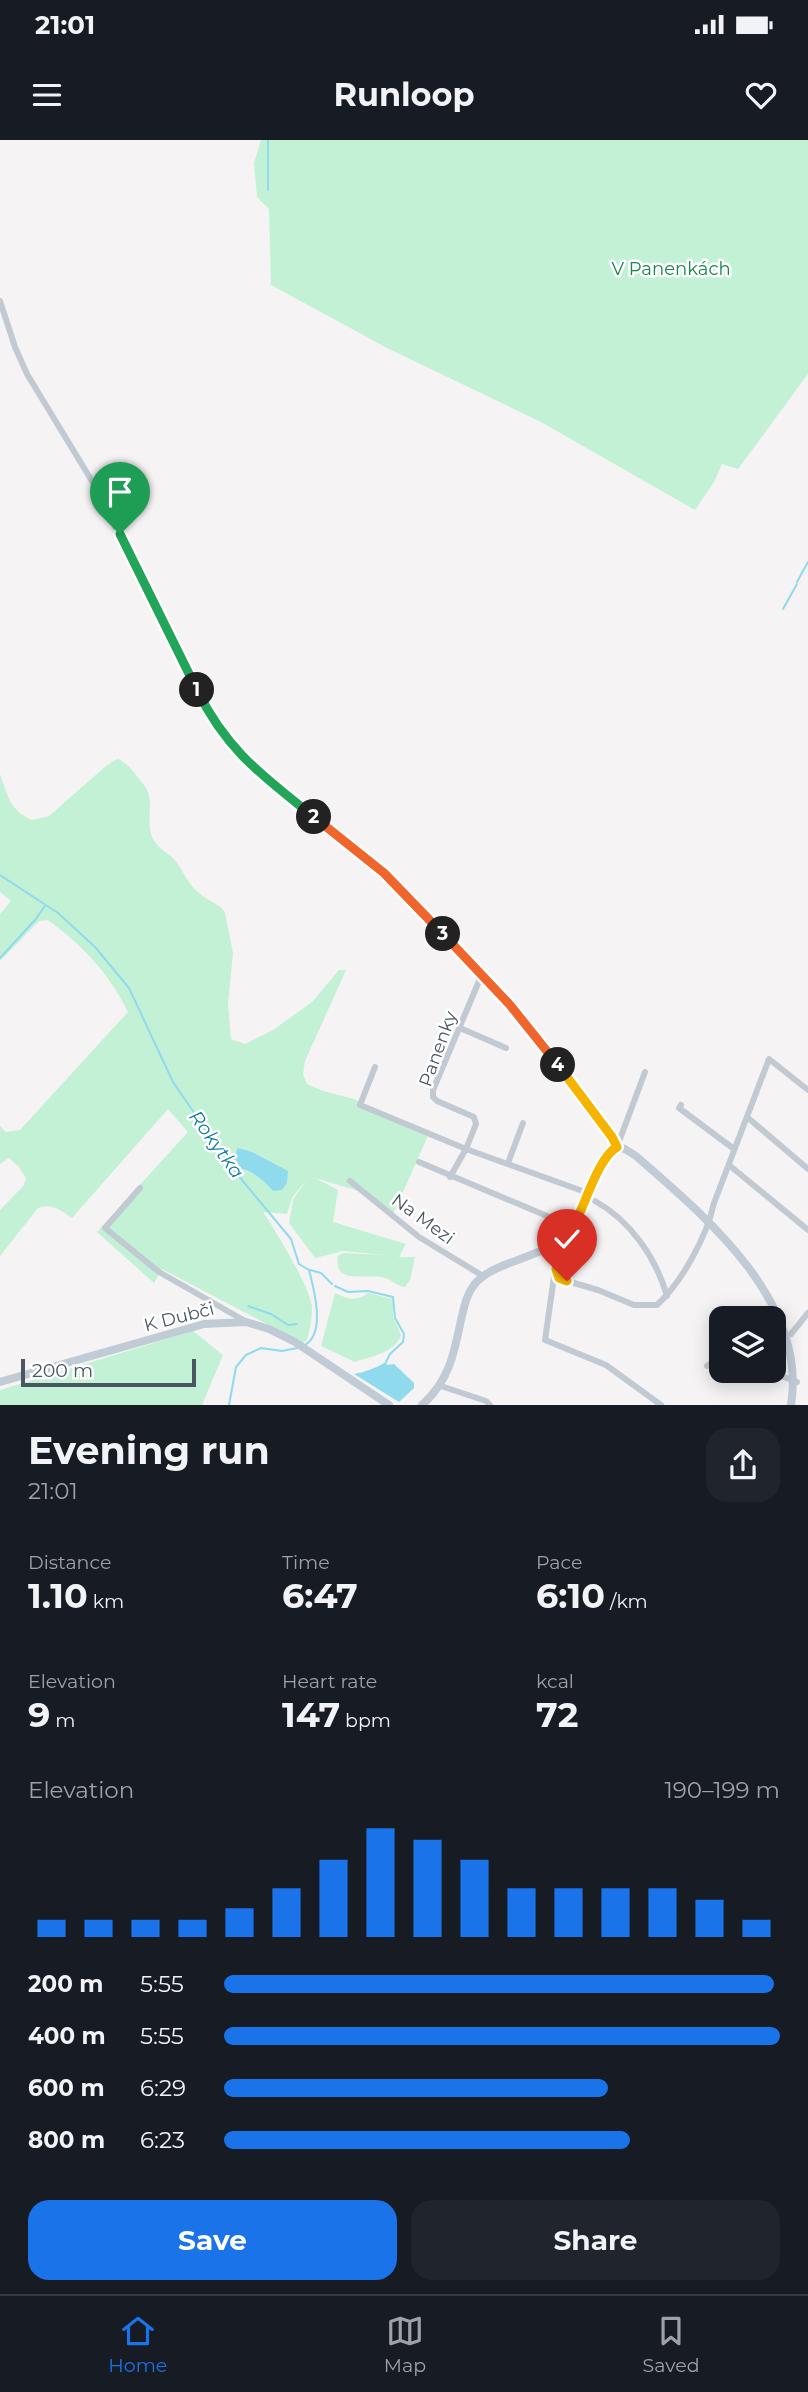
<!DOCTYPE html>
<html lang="en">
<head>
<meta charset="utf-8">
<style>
  :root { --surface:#171b24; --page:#20242c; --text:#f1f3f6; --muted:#9ea1a6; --line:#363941; --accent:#1a73e8 }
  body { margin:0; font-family:Montserrat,sans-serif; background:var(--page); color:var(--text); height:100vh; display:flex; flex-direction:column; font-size:26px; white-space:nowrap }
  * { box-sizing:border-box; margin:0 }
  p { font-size:23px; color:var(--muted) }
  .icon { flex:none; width:38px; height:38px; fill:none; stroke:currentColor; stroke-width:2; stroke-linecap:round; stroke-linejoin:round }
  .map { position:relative; height:1265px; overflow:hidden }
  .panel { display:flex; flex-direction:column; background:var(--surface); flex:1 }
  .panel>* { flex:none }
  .tools { position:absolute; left:709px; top:1166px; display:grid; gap:14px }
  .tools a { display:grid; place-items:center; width:77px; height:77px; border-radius:14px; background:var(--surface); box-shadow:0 4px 18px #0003; font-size:35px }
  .scale { position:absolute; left:21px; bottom:18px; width:175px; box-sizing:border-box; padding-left:7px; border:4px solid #4a5661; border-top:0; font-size:19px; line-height:24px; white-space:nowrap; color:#4a5661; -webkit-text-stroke:5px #fff; paint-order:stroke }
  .pin { position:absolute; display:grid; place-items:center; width:60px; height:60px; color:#fff; margin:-72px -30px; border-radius:50% 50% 50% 0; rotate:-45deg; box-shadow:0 0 7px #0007 }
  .pin .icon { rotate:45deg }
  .km { position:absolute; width:35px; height:35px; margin:-18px; border-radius:50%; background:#222; color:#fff; font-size:19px; line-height:35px; text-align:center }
  .round { display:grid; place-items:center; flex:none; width:74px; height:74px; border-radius:21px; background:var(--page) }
  .head { display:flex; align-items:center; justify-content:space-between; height:119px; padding:0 28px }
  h1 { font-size:38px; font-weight:700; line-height:52px }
  .figures { display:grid; grid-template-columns:repeat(3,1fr); gap:10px; height:119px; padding:7px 28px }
  .figures div { display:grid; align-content:center }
  .figures b { font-size:35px; font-weight:700 }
  .figures small { font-size:19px; font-weight:400 }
  .figures p { font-size:19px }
  .chart { height:196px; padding:14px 28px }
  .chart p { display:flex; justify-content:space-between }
  .chart svg { width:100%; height:126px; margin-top:7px; stroke:var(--accent); stroke-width:6 }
  .primary-button { display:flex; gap:14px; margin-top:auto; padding:14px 28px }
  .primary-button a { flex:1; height:80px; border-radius:21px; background:var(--accent); color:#fff; font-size:28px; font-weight:700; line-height:80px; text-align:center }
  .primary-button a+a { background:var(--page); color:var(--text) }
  ul { padding:0 28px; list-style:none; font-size:23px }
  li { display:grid; grid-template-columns:112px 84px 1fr; align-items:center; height:52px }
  li i { height:18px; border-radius:9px; background:var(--accent) }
  .status { display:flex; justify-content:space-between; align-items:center; height:49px; padding:0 35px; background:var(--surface); direction:ltr }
  .status svg { height:19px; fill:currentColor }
  header { display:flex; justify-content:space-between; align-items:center; height:91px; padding:0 28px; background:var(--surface); font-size:32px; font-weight:700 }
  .tabs { display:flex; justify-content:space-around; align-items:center; height:98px; border-top:2px solid var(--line); background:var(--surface); font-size:19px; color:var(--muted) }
  .tabs a { display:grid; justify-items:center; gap:4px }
  .tabs .active { color:var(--accent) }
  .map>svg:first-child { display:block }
  .green { fill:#c3f1d5; fill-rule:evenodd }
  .water { fill:#90daee }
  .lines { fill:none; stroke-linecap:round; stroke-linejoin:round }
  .stream { stroke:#90daee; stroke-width:2 }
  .street { stroke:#c1cad2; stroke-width:6 }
  .secondary { stroke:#c1cbd6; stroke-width:8 }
  .split-1-casing { stroke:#fff; stroke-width:14 }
  .split-2-casing { stroke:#fff; stroke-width:14 }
  .split-3-casing { stroke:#fff; stroke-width:14 }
  .split-4-casing { stroke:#fff; stroke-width:14 }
  .split-5-casing { stroke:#fff; stroke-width:14 }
  .split-6-casing { stroke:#fff; stroke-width:14 }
  .split-1 { stroke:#22a559; stroke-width:9 }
  .split-2 { stroke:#22a559; stroke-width:9 }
  .split-3 { stroke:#f0652b; stroke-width:9 }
  .split-4 { stroke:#f0652b; stroke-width:9 }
  .split-5 { stroke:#f5b400; stroke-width:9 }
  .split-6 { stroke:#f5b400; stroke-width:9 }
  .labels { text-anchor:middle; stroke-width:5; stroke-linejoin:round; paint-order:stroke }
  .park-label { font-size:18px; fill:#17864f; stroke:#fff }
  .street-label { font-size:18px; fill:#4a5661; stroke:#fff }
  .water-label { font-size:19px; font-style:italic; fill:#0c7c9b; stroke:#fff }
</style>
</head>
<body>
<div class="status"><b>21:01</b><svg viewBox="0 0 49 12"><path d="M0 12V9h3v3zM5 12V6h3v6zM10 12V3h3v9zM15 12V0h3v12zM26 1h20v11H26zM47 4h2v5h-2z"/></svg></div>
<header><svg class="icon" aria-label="menu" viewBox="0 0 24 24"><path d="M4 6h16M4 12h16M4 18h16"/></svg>Runloop<svg class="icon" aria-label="heart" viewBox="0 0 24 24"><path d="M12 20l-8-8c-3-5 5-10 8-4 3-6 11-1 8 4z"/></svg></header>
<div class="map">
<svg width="808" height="1265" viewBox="0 0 808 1265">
  <rect width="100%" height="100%" fill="#f5f3f3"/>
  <g class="green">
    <path d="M 261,0 L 808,0 L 808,234 L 738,329 L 722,324 L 714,342 L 695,370 L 541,282 L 389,209 L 271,145 L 269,69 L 257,57 L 254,23 Z"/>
    <path d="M 117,619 C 124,621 129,627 134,632 C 139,639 147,647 149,655 C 152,669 146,686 153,699 C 157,707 166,712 173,718 C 183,729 187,744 199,753 C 207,761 220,763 225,773 L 233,813 L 228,863 L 231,899 L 245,904 L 273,890 L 312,862 L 339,830 L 346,830 L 305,921 L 303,934 L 307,944 L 323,951 L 354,959 L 428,996 L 393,1074 L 359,1051 L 315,1038 L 338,1050 L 333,1082 L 406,1104 L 399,1117 L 415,1117 L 410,1140 L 405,1147 C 396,1146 393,1140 385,1138 C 368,1132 333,1147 338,1116 L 343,1113 L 385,1115 L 343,1111 L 315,1118 L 289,1083 L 293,1060 L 307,1039 L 292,1058 L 287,1074 L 263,1072 C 276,1091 310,1147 312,1167 C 312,1179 310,1190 307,1200 L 303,1203 L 162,1129 L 154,1143 L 97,1092 L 188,992 L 168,969 L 72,1078 C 60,1070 52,1063 38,1068 L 0,1116 L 0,1070 L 24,1045 L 26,1038 L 19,1027 L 9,1018 L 0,1024 L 0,986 L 6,992 L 20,990 L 128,872 C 109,833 83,806 48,780 L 39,781 L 0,821 L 0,774 L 11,761 L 0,752 L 0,634 C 7,654 10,671 32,680 L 49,676 L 106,626 ZM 242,1028 L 287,1043 L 273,1051 L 260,1037 Z"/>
    <path d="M 335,1153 C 347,1159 357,1162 368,1153 L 393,1159 L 393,1177 L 401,1195 C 396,1212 370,1217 355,1222 L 321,1206 Z"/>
    <path d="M 193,1191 L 223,1215 L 202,1265 L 0,1265 L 0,1250 Z"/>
  </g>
  <g class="water">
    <path d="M 238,1008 L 252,1012 L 288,1031 L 287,1043 L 282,1050 L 273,1051 C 263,1040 252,1029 236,1028 L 233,1025 L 234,1016 Z"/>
    <path d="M 386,1222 L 387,1225 L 394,1224 L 414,1243 L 414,1248 L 399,1262 L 354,1234 C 365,1232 376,1228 386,1222 Z"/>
  </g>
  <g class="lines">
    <g class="stream">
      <path d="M 268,50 L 268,0"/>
      <path d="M 797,442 L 808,422"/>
      <path d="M 783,469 L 797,444"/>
      <path d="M 0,735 L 58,773 L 95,807 L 129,848 L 173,942 L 232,1028 L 291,1099 L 299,1124 L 309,1130 C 314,1149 326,1193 305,1205"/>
      <path d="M 0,818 L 35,780 L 45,766"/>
      <path d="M 310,1130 L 321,1133 L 332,1144"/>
      <path d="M 335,1146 L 348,1152 L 368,1151 L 393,1157 L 395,1178 L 404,1194 L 403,1202 L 390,1214 L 386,1222"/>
      <path d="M 248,1166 L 271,1174 L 288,1185 L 297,1184"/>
      <path d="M 229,1265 L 236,1227 L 246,1215 L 261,1208 L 282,1211 L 297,1208"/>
    </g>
    <g class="street">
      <path d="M 0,161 L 15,207 L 27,234 L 95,346 L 203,563 L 222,594 L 246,621 L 384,733 L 451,801 L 510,865 L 613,997 L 617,1007"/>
      <path d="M 460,888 L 506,908"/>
      <path d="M 375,927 L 360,965 L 466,1009 L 476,984 L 474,977 L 437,961 L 433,957 L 433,950 L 482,834"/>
      <path d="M 681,965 L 679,968 L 734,1009"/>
      <path d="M 747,977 L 808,1029"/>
      <path d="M 617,1007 L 645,932"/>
      <path d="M 419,1022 L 547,1076"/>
      <path d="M 508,1023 L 523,983"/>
      <path d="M 729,1025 L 808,1090"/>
      <path d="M 450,1037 L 466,1009 L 588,1053"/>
      <path d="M 350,1041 L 419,1097 L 483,1136"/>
      <path d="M 140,1048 L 105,1088 L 159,1132 L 245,1181"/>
      <path d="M 595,1061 C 631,1081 656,1118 667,1156"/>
      <path d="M 559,1102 L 545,1200 L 606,1225 L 661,1265"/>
      <path d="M 556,1129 L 559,1137 L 567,1141 L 598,1150 L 634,1165 L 657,1165 C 682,1142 707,1096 714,1063 L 769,919 L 808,950"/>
      <path d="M 791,1194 L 808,1173"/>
      <path d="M 707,1226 L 721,1215"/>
      <path d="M 766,1230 L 797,1242"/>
      <path d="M 441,1246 L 486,1261 L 490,1265"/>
    </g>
    <g class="secondary">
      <path d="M 0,1242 L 204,1184 L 246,1182 L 269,1189 L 295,1202 L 389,1265"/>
      <path d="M 422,1265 C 449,1241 454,1214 461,1180 C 464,1168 466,1155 474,1145 C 492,1121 542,1119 567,1094 C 587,1074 593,1020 617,1007 L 625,1009 L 636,1016 C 705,1076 808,1161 791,1265"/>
    </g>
  </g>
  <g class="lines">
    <g class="split-1-casing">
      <path id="split-1" d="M 120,394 L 197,550"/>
    </g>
    <g class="split-2-casing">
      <path id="split-2" d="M 197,550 C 227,611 263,636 314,677"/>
    </g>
    <g class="split-3-casing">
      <path id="split-3" d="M 314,677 L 384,733 L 443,794"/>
    </g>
    <g class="split-4-casing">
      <path id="split-4" d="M 443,794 L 510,865 L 558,925"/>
    </g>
    <g class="split-5-casing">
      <path id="split-5" d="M 558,925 L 612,997 L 617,1007 C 601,1016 589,1052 581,1070"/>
    </g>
    <g class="split-6-casing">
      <path id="split-6" d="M 567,1141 L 559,1138 L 556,1129 L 559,1102 L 570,1091 L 581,1070"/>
    </g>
    <use href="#split-1" class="split-1"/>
    <use href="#split-2" class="split-2"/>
    <use href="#split-3" class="split-3"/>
    <use href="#split-4" class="split-4"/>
    <use href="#split-5" class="split-5"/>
    <use href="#split-6" class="split-6"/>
  </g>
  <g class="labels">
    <g class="park-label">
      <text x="671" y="135">V Panenkách</text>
    </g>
    <g class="street-label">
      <text transform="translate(438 909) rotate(-70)" y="6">Panenky</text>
      <text transform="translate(423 1079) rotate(36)" y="6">Na Mezi</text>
      <text transform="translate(179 1177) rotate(-14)" y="6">K Dubči</text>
    </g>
    <g class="water-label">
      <text transform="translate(217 1004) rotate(54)" y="7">Rokytka</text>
    </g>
  </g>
</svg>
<div class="tools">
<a><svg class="icon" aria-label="layers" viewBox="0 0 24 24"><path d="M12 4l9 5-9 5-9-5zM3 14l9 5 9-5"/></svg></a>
</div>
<div class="scale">200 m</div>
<div class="pin" style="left:120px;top:394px;background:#1e9e55"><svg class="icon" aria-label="arrive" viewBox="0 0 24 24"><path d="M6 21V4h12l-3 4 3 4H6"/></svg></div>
<div class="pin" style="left:567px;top:1141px;background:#d93025"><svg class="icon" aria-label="check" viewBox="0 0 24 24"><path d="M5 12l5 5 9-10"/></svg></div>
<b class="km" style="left:197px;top:550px">1</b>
<b class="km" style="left:314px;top:677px">2</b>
<b class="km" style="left:443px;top:794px">3</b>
<b class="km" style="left:558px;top:925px">4</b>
</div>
<section class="panel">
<div class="head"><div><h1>Evening run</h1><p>21:01</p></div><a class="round"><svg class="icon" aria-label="share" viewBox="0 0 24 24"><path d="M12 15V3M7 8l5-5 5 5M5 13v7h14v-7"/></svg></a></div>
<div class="figures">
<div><p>Distance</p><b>1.10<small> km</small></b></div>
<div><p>Time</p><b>6:47</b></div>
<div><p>Pace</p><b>6:10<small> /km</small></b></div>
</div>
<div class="figures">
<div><p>Elevation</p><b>9<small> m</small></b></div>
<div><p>Heart rate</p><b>147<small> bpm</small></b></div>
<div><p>kcal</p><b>72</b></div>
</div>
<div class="chart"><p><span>Elevation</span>190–199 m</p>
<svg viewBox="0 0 160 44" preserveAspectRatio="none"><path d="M5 44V38M15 44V38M25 44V38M35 44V38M45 44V34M55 44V27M65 44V17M75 44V6M85 44V10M95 44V17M105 44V27M115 44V27M125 44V27M135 44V27M145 44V31M155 44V38"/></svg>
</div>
<ul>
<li><b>200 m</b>5:55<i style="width:99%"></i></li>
<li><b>400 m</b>5:55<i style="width:100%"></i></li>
<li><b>600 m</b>6:29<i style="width:69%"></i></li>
<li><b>800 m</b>6:23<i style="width:73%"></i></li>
</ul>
<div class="primary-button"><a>Save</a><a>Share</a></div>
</section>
<nav class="tabs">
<a class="active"><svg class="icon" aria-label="home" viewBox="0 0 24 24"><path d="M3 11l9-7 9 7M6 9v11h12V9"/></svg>Home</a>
<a><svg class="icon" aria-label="map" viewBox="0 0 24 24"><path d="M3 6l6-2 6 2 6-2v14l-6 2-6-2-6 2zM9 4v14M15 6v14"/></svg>Map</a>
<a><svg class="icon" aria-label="saved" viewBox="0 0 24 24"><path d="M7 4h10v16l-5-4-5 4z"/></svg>Saved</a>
</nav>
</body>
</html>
